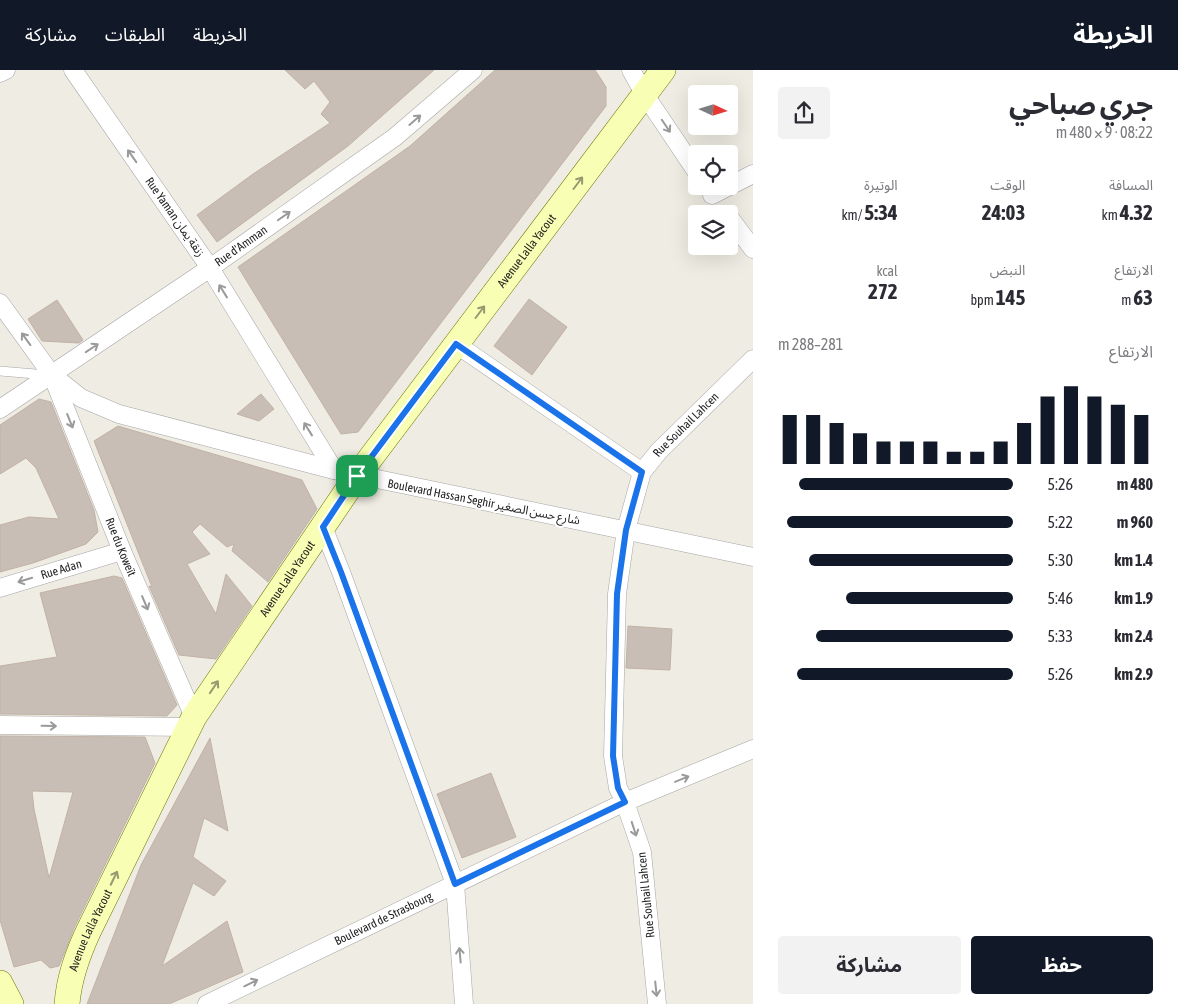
<!DOCTYPE html>
<html lang="ar">
<head>
<meta charset="utf-8">
<style>
  :root { --surface:#fff; --page:#f2f2f3; --text:#2b2b33; --muted:#7c7c81; --accent:#111827 }
  body { margin:0; font-family:"Asap Condensed","Noto Sans Arabic",sans-serif; background:var(--page); color:var(--text); direction:rtl; height:100vh; display:flex; flex-direction:column; font-size:19px; white-space:nowrap }
  * { box-sizing:border-box; margin:0 }
  p { font-size:16px; color:var(--muted) }
  .icon { flex:none; width:28px; height:28px; fill:none; stroke:currentColor; stroke-width:2; stroke-linecap:round; stroke-linejoin:round }
  .map { position:relative; flex:1; overflow:hidden; direction:ltr }
  .panel { display:flex; flex-direction:column; background:var(--surface); width:425px }
  .panel>* { flex:none }
  .needle { width:32px; rotate:94deg }
  .tools { position:absolute; left:688px; top:15px; display:grid; gap:10px }
  .tools a { display:grid; place-items:center; width:50px; height:50px; border-radius:5px; background:var(--surface); box-shadow:0 5px 20px #0002; font-size:25px }
  .pin { position:absolute; display:grid; place-items:center; width:42px; height:42px; color:#fff; margin:-21px; border-radius:10px; box-shadow:0 2px 8px #0006 }
  .round { display:grid; place-items:center; flex:none; width:52px; height:52px; border-radius:5px; background:var(--page) }
  .headline { display:flex; align-items:center; justify-content:space-between; height:85px; padding:0 25px }
  h1 { font-size:28px; font-weight:700; line-height:38px }
  .stats { display:grid; grid-template-columns:repeat(3,1fr); gap:8px; height:85px; padding:5px 25px }
  .stats div { display:grid; align-content:center }
  .stats b { font-size:21px; font-weight:700 }
  .stats small { font-size:14px; font-weight:400 }
  .stats p { font-size:14px }
  .chart { height:140px; padding:10px 25px }
  .chart p { display:flex; justify-content:space-between }
  .chart svg { width:100%; height:90px; margin-top:5px; stroke:var(--accent); stroke-width:6 }
  .cta { display:flex; gap:10px; margin-top:auto; padding:10px 25px }
  .cta a { flex:1; height:58px; border-radius:5px; background:var(--accent); color:#fff; font-size:20px; font-weight:700; line-height:58px; text-align:center }
  .cta a+a { background:var(--page); color:var(--text) }
  ul { padding:0 25px; list-style:none; font-size:16px }
  li { display:grid; grid-template-columns:80px 60px 1fr; align-items:center; height:38px }
  li i { height:12px; border-radius:6px; background:var(--accent) }
  header { display:flex; align-items:center; gap:30px; box-sizing:border-box; height:70px; padding:0 25px; background:var(--accent); color:#fff }
  header strong { font-size:24px }
  nav { display:flex; gap:28px; margin-inline-start:auto; font-size:18px }
  main { display:flex; flex:1; min-height:0 }
  .map>svg:first-child { display:block }
  .building { fill:#c8beb6; stroke:#c2b2a4; fill-rule:evenodd }
  .lines { fill:none; stroke-linecap:round; stroke-linejoin:round }
  .lane-casing { stroke:#a5a5a5; stroke-width:10 }
  .street-casing { stroke:#a5a5a5; stroke-width:19 }
  .secondary-casing { stroke:#697900; stroke-width:26 }
  .lane { stroke:#fff; stroke-width:9 }
  .street { stroke:#fff; stroke-width:18 }
  .secondary { stroke:#f8feb3; stroke-width:25 }
  .oneway { stroke:#9a9a9a }
  .oneway2 { stroke:#969970 }
  .route-casing { stroke:#fff; stroke-width:10 }
  .route { stroke:#1a73e8; stroke-width:6 }
  .labels { text-anchor:middle; stroke-width:4; stroke-linejoin:round; paint-order:stroke }
  .street-label { font-size:12px; fill:#1e1e1e; stroke:#fff }
</style>
</head>
<body>
<header>
<strong>الخريطة</strong>
<nav><a>الخريطة</a><a>الطبقات</a><a>مشاركة</a></nav>
</header>
<main>
<section class="panel">
<div class="headline"><div><h1>جري صباحي</h1><p>08:22 · 9 × 480 m</p></div><a class="round"><svg class="icon" aria-label="share" viewBox="0 0 24 24"><path d="M12 15V3M7 8l5-5 5 5M5 13v7h14v-7"/></svg></a></div>
<div class="stats">
<div><p>المسافة</p><b>4.32<small> km</small></b></div>
<div><p>الوقت</p><b>24:03</b></div>
<div><p>الوتيرة</p><b>5:34<small> /km</small></b></div>
</div>
<div class="stats">
<div><p>الارتفاع</p><b>63<small> m</small></b></div>
<div><p>النبض</p><b>145<small> bpm</small></b></div>
<div><p>kcal</p><b>272</b></div>
</div>
<div class="chart"><p><span>الارتفاع</span>281–288 m</p>
<svg viewBox="0 0 160 44" preserveAspectRatio="none"><path d="M5 44V20M15 44V20M25 44V24M35 44V29M45 44V33M55 44V33M65 44V33M75 44V38M85 44V38M95 44V33M105 44V24M115 44V11M125 44V6M135 44V11M145 44V15M155 44V20"/></svg>
</div>
<ul>
<li><b>480 m</b>5:26<i style="width:91%"></i></li>
<li><b>960 m</b>5:22<i style="width:96%"></i></li>
<li><b>1.4 km</b>5:30<i style="width:87%"></i></li>
<li><b>1.9 km</b>5:46<i style="width:71%"></i></li>
<li><b>2.4 km</b>5:33<i style="width:84%"></i></li>
<li><b>2.9 km</b>5:26<i style="width:92%"></i></li>
</ul>
<div class="cta"><a>حفظ</a><a>مشاركة</a></div>
</section>
<div class="map">
<svg width="753" height="934" viewBox="0 0 753 934">
  <rect width="100%" height="100%" fill="#efece3"/>
  <g class="building">
    <path d="M 285,0 L 434,0 L 348,76 L 217,172 L 197,145 L 253,104 L 330,53 L 321,44 L 330,32 L 314,11 L 305,19 Z"/>
    <path d="M 495,0 L 595,0 L 606,17 L 606,36 L 358,362 L 341,364 L 238,197 L 410,76 Z"/>
    <path d="M 529,229 L 567,257 L 532,305 L 494,276 Z"/>
    <path d="M 57,230 L 83,270 L 79,273 L 42,271 L 28,249 Z"/>
    <path d="M 261,324 L 274,339 L 259,351 L 237,344 Z"/>
    <path d="M 39,329 L 51,332 L 94,440 L 98,462 L 86,474 L 33,493 L 0,502 L 0,455 L 29,447 L 59,449 L 36,398 L 26,388 L 0,404 L 0,355 Z"/>
    <path d="M 118,356 L 302,410 L 317,439 L 268,512 L 232,481 L 234,474 L 227,477 L 200,454 L 192,462 L 210,484 L 187,494 L 216,544 L 226,504 L 252,536 L 216,589 L 179,585 L 149,516 L 152,517 L 94,371 Z"/>
    <path d="M 114,506 L 122,508 L 177,635 L 167,646 L 0,644 L 0,596 L 57,587 L 40,523 Z"/>
    <path d="M 628,556 L 672,559 L 670,600 L 626,598 Z"/>
    <path d="M 0,666 L 145,667 L 155,693 L 75,856 L 59,896 L 50,898 L 41,890 L 14,897 L 0,850 ZM 32,721 L 73,722 L 49,808 L 34,739 Z"/>
    <path d="M 210,668 L 228,761 L 204,748 L 193,787 L 226,811 L 214,826 L 193,813 L 162,896 L 227,851 L 243,902 L 169,934 L 87,934 L 141,795 Z"/>
    <path d="M 491,703 L 516,767 L 462,788 L 437,724 Z"/>
  </g>
  <g class="lines">
    <g class="lane-casing">
      <path id="lane" d="M 0,301 L 47,305"/>
    </g>
    <g class="street-casing">
      <g id="street">
        <path d="M 73,0 L 210,198 L 334,400"/>
        <path d="M 631,0 L 645,25 L 696,101"/>
        <path d="M 0,3 L 6,0"/>
        <path d="M 712,125 L 753,104"/>
        <path d="M 729,147 L 753,179"/>
        <path id="s1" d="M 0,233 L 52,305 L 122,481 L 194,647"/>
        <path d="M 456,274 L 642,402"/>
        <path d="M 52,305 L 81,328 L 119,344 L 334,400 L 753,487"/>
        <path id="s2" d="M 0,339 L 210,198 L 395,67 L 473,0"/>
        <path d="M 323,457 L 341,502 L 455,814 L 464,934"/>
        <path id="s3" d="M 0,518 L 122,481"/>
        <path d="M 0,655 L 189,657"/>
        <path id="s4" d="M 207,934 L 625,732 L 753,679"/>
        <path id="s5" d="M 657,934 L 642,782 L 625,732 L 618,718 L 613,686 L 617,524 L 626,460 L 642,402 L 659,381 L 753,289"/>
      </g>
    </g>
    <g class="secondary-casing">
      <g id="secondary">
        <path d="M 0,913 L 11,934"/>
        <path id="s6" d="M 67,934 C 69,908 77,886 88,862 L 194,647 L 357,406 L 663,0"/>
      </g>
    </g>
    <use href="#lane" class="lane"/>
    <use href="#street" class="street"/>
    <use href="#secondary" class="secondary"/>
  </g>
  <defs><path id="oneway-shaft" d="M-6 0H5M1.5-3L5.5 0L1.5 3" fill="none" stroke-width="1.6" stroke-linecap="round" stroke-linejoin="round" transform="scale(1.25)"/></defs>
  <g class="oneway">
    <use href="#oneway-shaft" transform="translate(415 50) rotate(-41)"/>
    <use href="#oneway-shaft" transform="translate(666 56) rotate(56)"/>
    <use href="#oneway-shaft" transform="translate(132 86) rotate(-125)"/>
    <use href="#oneway-shaft" transform="translate(284 146) rotate(-35)"/>
    <use href="#oneway-shaft" transform="translate(223 221) rotate(-122)"/>
    <use href="#oneway-shaft" transform="translate(26 269) rotate(-126)"/>
    <use href="#oneway-shaft" transform="translate(92 278) rotate(-34)"/>
    <use href="#oneway-shaft" transform="translate(70 351) rotate(68)"/>
    <use href="#oneway-shaft" transform="translate(308 359) rotate(-122)"/>
    <use href="#oneway-shaft" transform="translate(25 510) rotate(163)"/>
    <use href="#oneway-shaft" transform="translate(145 533) rotate(67)"/>
    <use href="#oneway-shaft" transform="translate(49 656) rotate(1)"/>
    <use href="#oneway-shaft" transform="translate(682 709) rotate(-22)"/>
    <use href="#oneway-shaft" transform="translate(634 759) rotate(72)"/>
    <use href="#oneway-shaft" transform="translate(460 885) rotate(-95)"/>
    <use href="#oneway-shaft" transform="translate(251 913) rotate(-26)"/>
    <use href="#oneway-shaft" transform="translate(656 919) rotate(84)"/>
  </g>
  <g class="oneway2">
    <use href="#oneway-shaft" transform="translate(578 113) rotate(-53)"/>
    <use href="#oneway-shaft" transform="translate(480 242) rotate(-53)"/>
    <use href="#oneway-shaft" transform="translate(214 617) rotate(-56)"/>
    <use href="#oneway-shaft" transform="translate(114 808) rotate(-64)"/>
  </g>
  <g class="lines">
    <g class="route-casing">
      <path id="route" d="M 456,274 L 642,402 L 626,460 L 617,524 L 613,686 L 618,718 L 625,732 L 455,814 L 341,502 L 323,457 L 357,406 Z"/>
    </g>
    <use href="#route" class="route"/>
  </g>
  <g class="labels">
    <g class="street-label">
      <text transform="translate(175 147) rotate(55)" y="4">Rue Yaman زنقة يمان</text>
      <text dy="4" stroke="none"><textPath href="#s2" startOffset="291">Rue d'Amman</textPath></text>
      <text dy="4" stroke="none"><textPath href="#s6" startOffset="888">Avenue Lalla Yacout</textPath></text>
      <text dy="4" stroke="none"><textPath href="#s5" startOffset="605">Rue Souhail Lahcen</textPath></text>
      <text transform="translate(484 432) rotate(11)" y="4">Boulevard Hassan Seghir شارع حسن الصغير</text>
      <text dy="4" stroke="none"><textPath href="#s1" startOffset="274">Rue du Koweït</textPath></text>
      <text dy="4" stroke="none"><textPath href="#s3" startOffset="64">Rue Adan</textPath></text>
      <text dy="4" stroke="none"><textPath href="#s6" startOffset="482">Avenue Lalla Yacout</textPath></text>
      <text transform="translate(646 825) rotate(-96)" y="4">Rue Souhail Lahcen</text>
      <text dy="4" stroke="none"><textPath href="#s4" startOffset="196">Boulevard de Strasbourg</textPath></text>
      <text dy="4" stroke="none"><textPath href="#s6" startOffset="78">Avenue Lalla Yacout</textPath></text>
    </g>
  </g>
</svg>
<div class="tools">
<a><svg class="needle" viewBox="-14 -14 28 28"><path d="M0-13l5 13h-10z" fill="#e53935"/><path d="M0 13l5-13h-10z" fill="#7c7c81"/></svg></a>
<a><svg class="icon" aria-label="locate" viewBox="0 0 24 24"><circle cx="12" cy="12" r="6"/><path d="M12 2v4M12 18v4M2 12h4M18 12h4"/></svg></a>
<a><svg class="icon" aria-label="layers" viewBox="0 0 24 24"><path d="M12 4l9 5-9 5-9-5zM3 14l9 5 9-5"/></svg></a>
</div>
<div class="pin" style="left:357px;top:406px;background:#1e9e55"><svg class="icon" aria-label="arrive" viewBox="0 0 24 24"><path d="M6 21V4h12l-3 4 3 4H6"/></svg></div>
</div>
</main>
</body>
</html>
